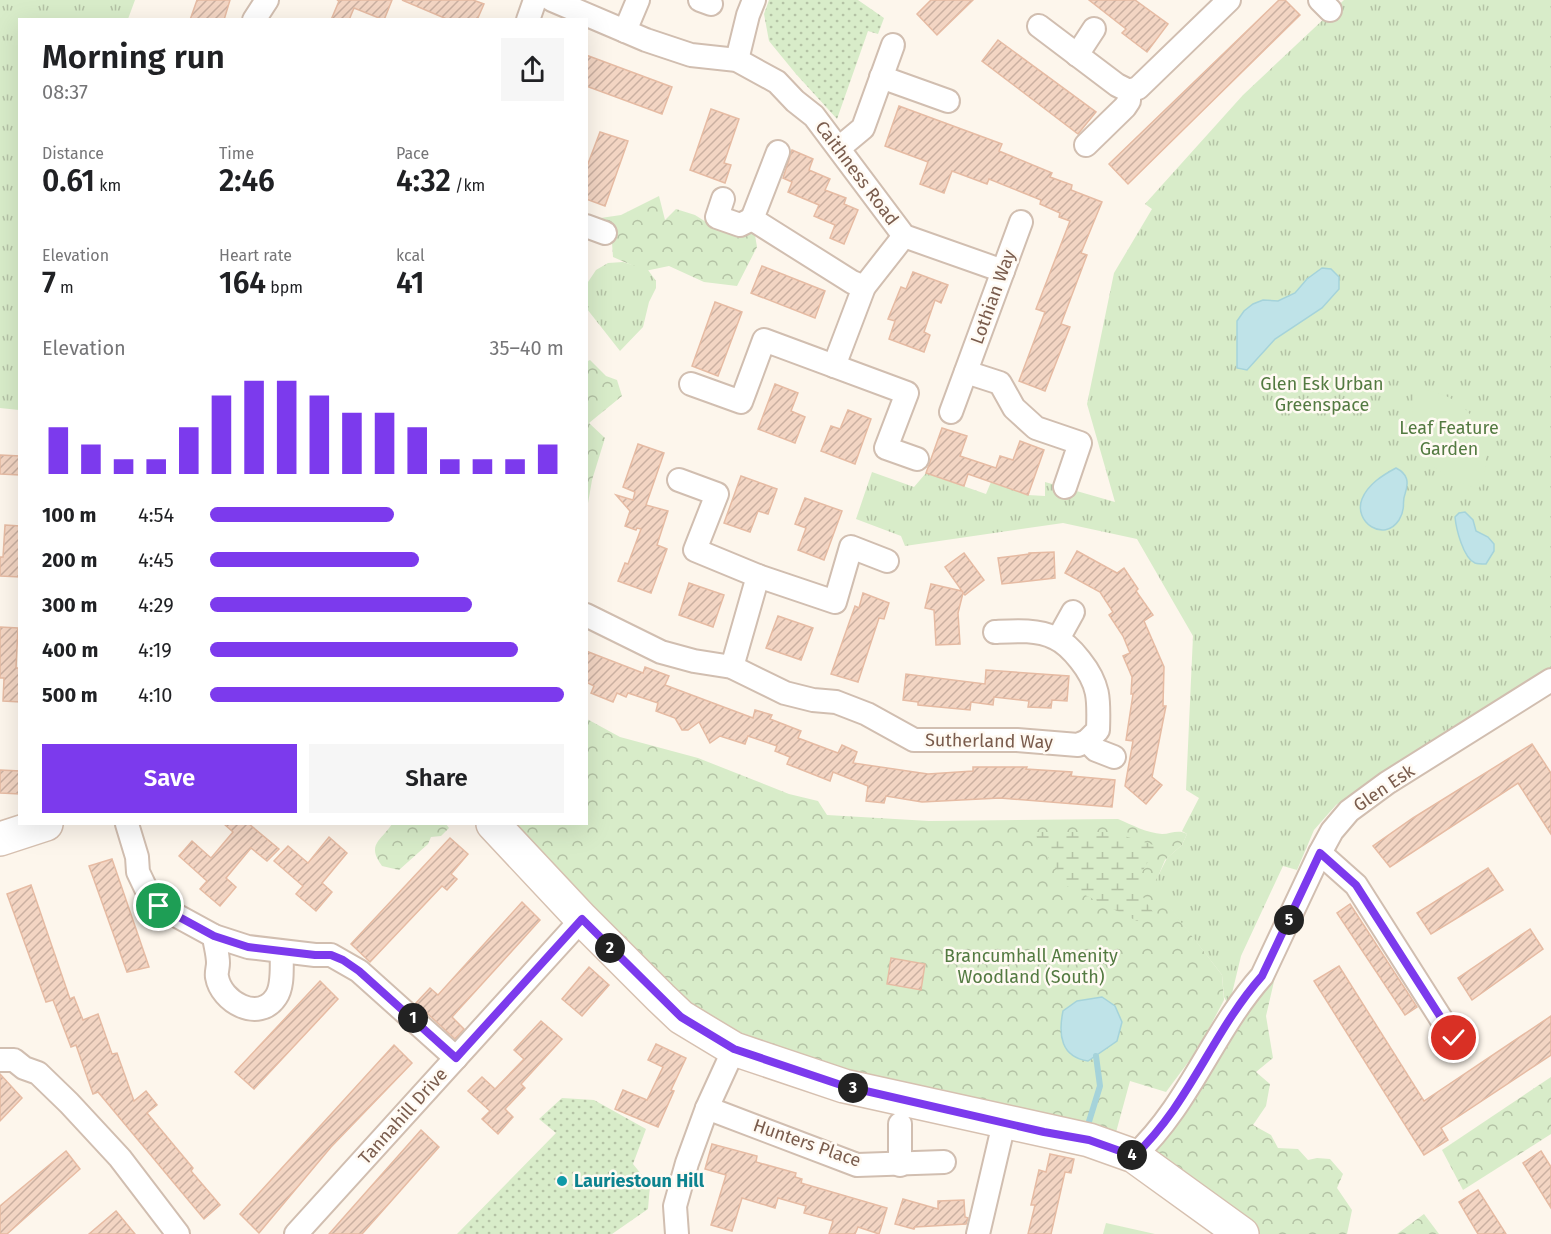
<!DOCTYPE html>
<html lang="en">
<head>
<meta charset="utf-8">
<style>
  :root { --surface:#fff; --page:#f6f6f6; --text:#202124; --muted:#757577; --accent:#7c3aed }
  body { margin:0; font-family:"Fira Sans",sans-serif; background:var(--page); color:var(--text); height:100vh; display:flex; flex-direction:column; font-size:22px; white-space:nowrap }
  * { box-sizing:border-box; margin:0 }
  p { font-size:20px; color:var(--muted) }
  .icon { flex:none; width:33px; height:33px; fill:none; stroke:currentColor; stroke-width:2; stroke-linecap:round; stroke-linejoin:round }
  .map { position:relative; flex:1; overflow:hidden }
  .sheet { position:absolute; left:18px; top:18px; width:570px; height:807px; display:flex; flex-direction:column; background:var(--surface); border-radius:0px; box-shadow:0 6px 24px #0002 }
  .sheet>* { flex:none }
  .pin { position:absolute; display:grid; place-items:center; width:51px; height:51px; color:#fff; margin:-26px; border:3px solid #fff; border-radius:50%; box-shadow:0 2px 6px #0007 }
  .km { position:absolute; width:30px; height:30px; margin:-15px; border-radius:50%; background:#222; color:#fff; font-size:16px; line-height:30px; text-align:center }
  .round { display:grid; place-items:center; flex:none; width:63px; height:63px; border-radius:0px; background:var(--page) }
  .summary { display:flex; align-items:center; justify-content:space-between; height:102px; padding:0 24px }
  h1 { font-size:33px; font-weight:600; line-height:45px }
  .metrics { display:grid; grid-template-columns:repeat(3,1fr); gap:9px; height:102px; padding:6px 24px }
  .metrics div { display:grid; align-content:center }
  .metrics b { font-size:30px; font-weight:600 }
  .metrics small { font-size:16px; font-weight:400 }
  .metrics p { font-size:16px }
  .chart { height:168px; padding:12px 24px }
  .chart p { display:flex; justify-content:space-between }
  .chart svg { width:100%; height:108px; margin-top:6px; stroke:var(--accent); stroke-width:6 }
  .action { display:flex; gap:12px; margin-top:auto; padding:12px 24px }
  .action a { flex:1; height:69px; border-radius:0px; background:var(--accent); color:#fff; font-size:24px; font-weight:600; line-height:69px; text-align:center }
  .action a+a { background:var(--page); color:var(--text) }
  ul { padding:0 24px; list-style:none; font-size:20px }
  li { display:grid; grid-template-columns:96px 72px 1fr; align-items:center; height:45px }
  li i { height:15px; border-radius:8px; background:var(--accent) }
  .map>svg:first-child { display:block }
  .grass { fill:url(#grass-dots) }
  .forest { fill:url(#forest-crowns) }
  .wetland { fill:url(#wetland-marsh) }
  .park { fill:url(#park-tufts) }
  .garden { fill:#d8ecc9 }
  .water { fill:#bfe3e8; stroke:#a5d3da; stroke-width:1.5 }
  .lines { fill:none; stroke-linecap:round; stroke-linejoin:round }
  .stream { stroke:#a5d3da; stroke-width:6 }
  .building { fill:url(#building-hatch); stroke:#e6bba3; stroke-width:1.5 }
  .street-casing { stroke:#d1beb0; stroke-width:26 }
  .secondary-casing { stroke:#d6c0b0; stroke-width:36 }
  .street { stroke:#fff; stroke-width:22 }
  .secondary { stroke:#fff; stroke-width:33 }
  .route-casing { stroke:#fff; stroke-width:12 }
  .route { stroke:#7c3aed; stroke-width:8 }
  .culture-dot { fill:#0f9aa8; stroke:#fffaf3; stroke-width:2 }
  .labels { text-anchor:middle; stroke-width:5; stroke-linejoin:round; paint-order:stroke }
  .street-label { font-size:18px; fill:#7a5c4d; stroke:#fffaf3 }
  .park-label { font-size:18px; fill:#537a41; stroke:#fffaf3 }
  .culture-label { font-size:18px; font-weight:bold; fill:#0d838f; stroke:#fffaf3; text-anchor:start }
</style>
</head>
<body>
<div class="map">
<svg width="1551" height="1234" viewBox="0 0 1551 1234">
  <defs>
    <pattern id="grass-dots" width="8" height="8" patternUnits="userSpaceOnUse" patternTransform="scale(1.5)"><rect width="8" height="8" fill="#d8ecc9"/><path d="M2 2h.1M6 6h.1" fill="none" stroke="#b4c2a5" stroke-width="1.8" stroke-linecap="round"/></pattern>
    <pattern id="forest-crowns" width="20" height="18" patternUnits="userSpaceOnUse" patternTransform="scale(1.5)"><rect width="20" height="18" fill="#d8ecc9"/><path d="M2 6a3 3 0 1 1 6 0M12 15a3 3 0 1 1 6 0" fill="none" stroke="#b4c2a5"/></pattern>
    <pattern id="wetland-marsh" width="20" height="14" patternUnits="userSpaceOnUse" patternTransform="scale(1.5)"><rect width="20" height="14" fill="#d8ecc9"/><path d="M1 5h8M5 5V1M11 12h8M15 12V8" fill="none" stroke="#b4c2a5"/></pattern>
    <pattern id="park-tufts" width="24" height="20" patternUnits="userSpaceOnUse" patternTransform="scale(1.5)"><rect width="24" height="20" fill="#d8ecc9"/><path d="M3 7l-1-3M5 7V3M7 7l1-3M15 17l-1-3M17 17v-4M19 17l1-3" fill="none" stroke="#b4c2a5"/></pattern>
    <pattern id="building-hatch" width="6" height="6" patternUnits="userSpaceOnUse" patternTransform="scale(1.5)"><rect width="6" height="6" fill="#f3d5c3"/><path d="M-1 1l2-2M0 6l6-6M5 7l2-2" fill="none" stroke="#cab0a1"/></pattern>
  </defs>
  <rect width="100%" height="100%" fill="#fdf6ec"/>
  <g class="grass">
    <path d="M 769,0 L 858,0 L 884,18 L 878,34 L 868,31 L 837,119 L 796,74 L 769,41 L 764,14 Z"/>
    <path d="M 562,1098 L 594,1100 L 646,1129 L 633,1164 L 650,1185 L 648,1209 L 612,1234 L 457,1234 L 556,1133 L 539,1119 Z"/>
  </g>
  <g class="forest">
    <path d="M 659,196 L 665,220 L 676,209 L 695,215 L 714,227 L 733,221 L 755,235 L 757,247 L 737,286 L 704,282 L 669,266 L 645,271 L 613,257 L 612,243 L 587,220 L 621,215 Z"/>
    <path d="M 590,360 L 606,376 L 617,380 L 622,396 L 589,423 L 605,438 L 592,480 L 587,509 L 586,362 Z"/>
    <path d="M 587,719 L 620,737 L 698,758 L 789,794 L 818,801 L 827,815 L 929,821 L 1118,819 C 1132,825 1147,833 1162,834 C 1171,834 1178,829 1187,834 L 1182,845 L 1165,860 L 1154,886 L 1222,975 L 1224,1000 L 1198,1049 L 1166,1092 L 1130,1081 L 1115,1136 L 789,1060 L 703,1030 L 493,824 L 586,824 Z"/>
    <path d="M 392,824 L 446,824 L 449,828 L 441,836 L 431,837 L 428,844 L 399,870 L 382,866 C 366,844 381,841 392,824 Z"/>
    <path d="M 1262,976 L 1275,977 L 1266,1016 L 1273,1058 L 1256,1072 L 1270,1084 L 1266,1106 L 1253,1125 L 1271,1135 L 1278,1148 L 1298,1149 L 1308,1160 L 1317,1158 L 1330,1159 L 1343,1174 L 1337,1188 L 1352,1210 L 1347,1234 L 1242,1234 L 1134,1156 Z"/>
    <path d="M 1551,1077 L 1551,1134 L 1463,1190 L 1442,1150 Z"/>
    <path d="M 1424,1214 L 1439,1234 L 1397,1234 Z"/>
  </g>
  <path class="wetland" d="M 1035,832 L 1111,832 L 1157,846 L 1142,872 L 1139,891 L 1153,912 L 1137,921 L 1067,886 L 1038,842 Z"/>
  <g class="park">
    <path d="M 0,0 L 135,0 L 128,19 L 20,20 L 19,410 L 0,408 Z"/>
    <path d="M 1344,0 L 1551,0 L 1551,668 L 1336,805 L 1314,830 L 1297,870 L 1283,866 L 1241,956 L 1229,1006 L 1224,997 L 1222,975 L 1153,886 L 1167,858 L 1182,845 L 1187,834 L 1182,831 L 1199,798 L 1186,790 L 1193,636 L 1137,539 L 1063,523 L 905,546 L 901,536 L 856,519 L 872,472 L 914,487 L 926,473 L 986,494 L 991,482 L 1028,495 L 1045,496 L 1045,482 L 1115,502 L 1087,404 L 1114,273 L 1152,209 L 1145,204 L 1243,95 Z"/>
    <path d="M 623,262 L 648,270 L 656,281 L 656,288 L 649,302 L 643,327 L 620,351 L 587,309 L 586,285 L 596,270 L 608,263 Z"/>
  </g>
  <g class="garden">
    <path d="M 1419,388 C 1429,391 1441,393 1450,398 C 1481,413 1496,459 1479,488 C 1447,482 1417,460 1413,427 C 1411,415 1413,404 1414,393 Z"/>
    <path d="M 1106,1223 L 1155,1234 L 1103,1234 Z"/>
  </g>
  <g class="water">
    <path d="M 1322,268 L 1331,269 L 1339,277 L 1339,289 L 1322,308 L 1275,339 L 1247,370 L 1237,368 L 1237,321 L 1244,311 L 1253,304 L 1263,300 L 1278,301 L 1295,293 L 1307,279 Z"/>
    <path d="M 1396,468 C 1408,474 1409,482 1405,494 C 1401,504 1407,507 1399,520 C 1384,543 1353,522 1362,499 C 1368,484 1383,475 1396,468 Z"/>
    <path d="M 1465,512 L 1473,520 L 1476,531 L 1488,537 L 1494,544 L 1494,551 L 1486,564 C 1483,564 1478,564 1475,563 C 1463,558 1456,528 1455,517 L 1459,513 Z"/>
    <path d="M 1102,997 L 1115,1006 L 1122,1022 L 1117,1041 L 1088,1061 C 1061,1057 1058,1035 1063,1011 L 1077,1001 Z"/>
  </g>
  <g class="lines">
    <path class="stream" d="M 1087,1128 L 1100,1086 L 1096,1056"/>
  </g>
  <g class="building">
    <path d="M 197,0 L 230,0 L 224,20 L 190,20 Z"/>
    <path d="M 337,0 L 392,0 L 384,20 L 354,8 L 349,20 L 331,20 L 339,1 Z"/>
    <path d="M 402,0 L 473,0 L 484,4 L 477,20 L 449,20 Z"/>
    <path d="M 931,0 L 973,0 L 937,35 L 917,14 Z"/>
    <path d="M 1089,0 L 1135,0 L 1168,24 L 1147,52 L 1122,33 L 1126,29 Z"/>
    <path d="M 1279,0 L 1285,0 L 1300,15 L 1128,184 L 1109,164 Z"/>
    <path d="M 998,40 L 1096,112 L 1078,134 L 982,61 Z"/>
    <path d="M 586,55 L 672,87 L 662,114 L 586,86 Z"/>
    <path d="M 899,106 L 1002,144 L 999,151 L 1052,173 L 1050,177 L 1072,185 L 1071,190 L 1102,202 L 1081,253 L 1087,255 L 1061,324 L 1070,327 L 1045,391 L 1019,381 L 1045,312 L 1036,309 L 1070,221 L 1059,217 L 1060,213 L 1040,204 L 1041,200 L 989,179 L 987,184 L 952,171 L 944,193 L 920,184 L 928,162 L 885,146 Z"/>
    <path d="M 711,109 L 739,119 L 724,163 L 731,165 L 725,183 L 690,170 Z"/>
    <path d="M 600,132 L 628,141 L 605,206 L 586,199 L 586,169 Z"/>
    <path d="M 792,150 L 813,159 L 809,170 L 830,179 L 825,190 L 846,198 L 844,204 L 858,210 L 844,244 L 830,238 L 835,225 L 814,216 L 819,205 L 788,192 L 792,182 L 783,178 Z"/>
    <path d="M 762,266 L 825,291 L 815,318 L 751,293 Z"/>
    <path d="M 913,272 L 948,285 L 941,303 L 935,300 L 924,332 L 930,335 L 924,352 L 889,339 L 895,321 L 888,319 L 901,287 L 906,289 Z"/>
    <path d="M 715,302 L 742,312 L 718,376 L 692,366 Z"/>
    <path d="M 775,384 L 798,393 L 791,411 L 805,417 L 795,443 L 758,429 Z"/>
    <path d="M 848,410 L 871,419 L 855,464 L 821,451 L 831,426 L 840,429 Z"/>
    <path d="M 942,428 L 967,436 L 960,456 L 996,468 L 1000,456 L 1013,460 L 1020,441 L 1044,450 L 1028,495 L 968,474 L 964,486 L 926,473 Z"/>
    <path d="M 638,444 L 664,453 L 646,505 L 668,511 L 657,545 L 667,549 L 651,593 L 618,581 L 625,563 L 628,564 L 641,529 L 637,528 L 636,530 L 625,526 L 630,511 L 616,495 L 633,500 L 635,492 L 623,487 Z"/>
    <path d="M 0,455 L 20,456 L 20,475 L 0,474 Z"/>
    <path d="M 741,476 L 777,489 L 768,514 L 758,511 L 750,532 L 724,523 Z"/>
    <path d="M 805,498 L 842,511 L 824,560 L 798,550 L 806,528 L 795,524 Z"/>
    <path d="M 5,525 L 20,526 L 20,577 L 0,576 L 0,557 L 3,557 Z"/>
    <path d="M 1077,551 L 1117,573 L 1124,568 L 1138,589 L 1136,591 L 1153,615 L 1144,621 L 1164,667 L 1163,706 L 1166,706 L 1152,777 L 1162,785 L 1146,804 L 1125,786 L 1133,741 L 1126,740 L 1133,694 L 1131,694 L 1132,677 L 1123,656 L 1130,653 L 1123,636 L 1109,615 L 1113,612 L 1100,592 L 1065,573 Z"/>
    <path d="M 1054,552 L 1055,578 L 1002,584 L 998,558 L 1029,554 L 1029,553 Z"/>
    <path d="M 964,553 L 984,580 L 965,595 L 963,593 L 958,613 L 960,644 L 936,645 L 934,610 L 925,608 L 931,584 L 962,591 L 945,567 Z"/>
    <path d="M 689,583 L 724,595 L 713,627 L 679,615 Z"/>
    <path d="M 863,593 L 889,603 L 884,619 L 879,618 L 858,682 L 831,674 L 855,606 L 859,608 Z"/>
    <path d="M 778,616 L 813,628 L 801,660 L 766,648 Z"/>
    <path d="M 0,627 L 18,628 L 16,668 L 20,668 L 20,702 L 3,701 L 4,678 L 0,678 Z"/>
    <path d="M 586,651 L 643,673 L 645,667 L 669,676 L 665,685 L 753,718 L 755,710 L 772,715 L 770,719 L 801,731 L 798,738 L 838,753 L 842,745 L 857,752 L 853,763 L 928,774 L 973,771 L 973,767 L 1027,767 L 1026,769 L 1072,772 L 1071,776 L 1115,780 L 1112,807 L 1000,798 L 922,802 L 886,796 L 884,803 L 866,801 L 868,786 L 833,772 L 830,781 L 787,764 L 790,757 L 775,751 L 777,746 L 748,736 L 745,744 L 720,736 L 710,743 L 699,722 L 688,730 L 682,730 L 675,718 L 656,711 L 658,703 L 628,693 L 626,697 L 617,693 L 613,702 L 591,693 L 594,686 L 586,682 Z"/>
    <path d="M 986,670 L 1069,676 L 1067,701 L 1052,700 L 1051,708 L 1028,707 L 1029,701 L 994,697 L 993,705 L 971,702 L 970,710 L 918,705 L 918,702 L 903,700 L 906,674 L 985,684 Z"/>
    <path d="M 1532,744 L 1551,773 L 1551,834 L 1518,783 L 1390,867 L 1373,846 L 1413,818 Z"/>
    <path d="M 0,770 L 20,771 L 20,794 L 0,793 Z"/>
    <path d="M 224,824 L 249,824 L 279,849 L 267,861 L 251,848 L 226,878 L 236,887 L 220,906 L 200,889 L 207,881 L 179,856 L 192,841 L 211,858 L 233,832 Z"/>
    <path d="M 329,837 L 347,853 L 322,883 L 332,892 L 316,911 L 296,894 L 303,886 L 274,861 L 288,846 L 308,863 Z"/>
    <path d="M 450,838 L 468,854 L 451,874 L 457,879 L 447,890 L 442,886 L 370,962 L 351,944 Z"/>
    <path d="M 112,859 L 149,967 L 127,972 L 89,866 Z"/>
    <path d="M 1488,868 L 1503,890 L 1431,934 L 1417,913 Z"/>
    <path d="M 31,885 L 70,999 L 74,997 L 83,1020 L 98,1014 L 112,1054 L 117,1053 L 134,1101 L 146,1091 L 157,1105 L 147,1113 L 193,1168 L 191,1171 L 220,1205 L 204,1219 L 98,1092 L 93,1094 L 76,1045 L 71,1047 L 53,1000 L 46,1002 L 7,894 Z"/>
    <path d="M 522,902 L 540,920 L 452,1017 L 464,1029 L 455,1039 L 416,1003 L 430,988 L 438,995 Z"/>
    <path d="M 1350,904 L 1417,1007 L 1405,1015 L 1337,913 Z"/>
    <path d="M 1530,929 L 1543,949 L 1472,1000 L 1458,978 Z"/>
    <path d="M 891,958 L 925,964 L 921,990 L 887,984 Z"/>
    <path d="M 1339,966 L 1424,1101 L 1551,1016 L 1551,1055 L 1441,1128 L 1448,1140 L 1424,1155 L 1314,981 Z"/>
    <path d="M 589,967 L 609,985 L 582,1016 L 562,999 Z"/>
    <path d="M 320,981 L 338,999 L 254,1089 L 235,1072 Z"/>
    <path d="M 541,1021 L 562,1039 L 521,1084 L 525,1088 L 505,1109 L 513,1117 L 498,1134 L 482,1119 L 490,1111 L 468,1091 L 482,1077 L 495,1089 L 524,1059 L 514,1050 Z"/>
    <path d="M 656,1044 L 686,1058 L 671,1090 L 674,1091 L 658,1127 L 615,1109 L 623,1090 L 647,1100 L 663,1067 L 648,1060 Z"/>
    <path d="M 394,1045 L 412,1063 L 331,1147 L 259,1233 L 240,1214 Z"/>
    <path d="M 0,1074 L 22,1098 L 0,1121 Z"/>
    <path d="M 421,1130 L 439,1147 L 362,1234 L 329,1234 Z"/>
    <path d="M 712,1144 L 757,1156 L 756,1162 L 796,1173 L 795,1177 L 802,1179 L 801,1183 L 887,1208 L 879,1234 L 858,1227 L 855,1234 L 829,1234 L 833,1221 L 804,1213 L 806,1206 L 778,1198 L 775,1208 L 742,1198 L 732,1231 L 711,1225 L 726,1175 L 705,1169 Z"/>
    <path d="M 66,1151 L 80,1169 L 7,1234 L 0,1234 L 0,1206 Z"/>
    <path d="M 1541,1151 L 1551,1167 L 1551,1208 L 1523,1163 Z"/>
    <path d="M 1050,1154 L 1074,1159 L 1071,1173 L 1065,1172 L 1051,1234 L 1028,1234 L 1035,1205 L 1031,1205 L 1039,1170 L 1046,1172 Z"/>
    <path d="M 1478,1190 L 1506,1234 L 1478,1234 L 1459,1202 Z"/>
    <path d="M 903,1199 L 938,1209 L 938,1201 L 964,1200 L 965,1217 L 968,1218 L 966,1224 L 915,1227 L 914,1229 L 895,1224 Z"/>
    <path d="M 116,1211 L 135,1234 L 89,1234 Z"/>
  </g>
  <g class="lines">
    <g class="street-casing">
      <g id="street">
        <path d="M 552,0 L 646,40 L 691,55 L 737,60 L 777,82 L 795,101 L 814,116 L 904,236 L 1003,271"/>
        <path d="M 700,0 L 711,4"/>
        <path d="M 1320,0 L 1330,10"/>
        <path d="M 254,20 L 267,0"/>
        <path d="M 528,20 L 535,0"/>
        <path d="M 1039,26 L 1117,85 L 1129,91 L 1138,88 L 1229,0"/>
        <path d="M 625,31 L 638,0"/>
        <path d="M 1077,55 L 1094,29"/>
        <path d="M 737,60 L 748,15 L 754,0"/>
        <path d="M 881,77 L 948,101"/>
        <path d="M 1086,145 L 1125,107 L 1129,101 L 1129,91"/>
        <path d="M 839,148 L 863,128 L 893,45"/>
        <path d="M 778,152 L 752,219 L 852,282 L 864,287"/>
        <path d="M 723,199 L 717,217 L 740,225 L 752,219"/>
        <path d="M 586,226 L 605,233"/>
        <path d="M 834,366 L 864,287 L 904,236"/>
        <path d="M 966,372 L 1000,383 L 1014,408 L 1036,428 L 1080,443 L 1065,487"/>
        <path d="M 691,384 L 741,402 L 764,340 L 907,393 L 886,448 L 917,459"/>
        <path d="M 951,412 L 1021,222"/>
        <path d="M 679,480 L 717,494 L 695,550 L 758,576 L 732,667"/>
        <path d="M 758,576 L 835,602 L 851,547 L 887,561"/>
        <path d="M 586,615 L 661,652 L 694,661 L 732,667 L 785,693 L 813,700 L 836,702 L 867,714 L 914,740 L 1017,740 L 1078,745 L 1087,741 L 1098,730 C 1099,700 1100,685 1080,660 C 1073,651 1066,643 1055,638 C 1037,629 1014,631 995,632"/>
        <path d="M 1058,639 L 1073,612"/>
        <path d="M 1087,741 L 1096,750 L 1114,757"/>
        <path d="M 127,824 L 137,857 L 138,872 L 148,893 L 159,906 L 214,936 L 248,947 L 315,955 L 331,955 L 359,971 L 456,1058"/>
        <path d="M 1320,853 L 1356,885 L 1454,1039"/>
        <path d="M 214,936 C 215,945 218,954 218,963 C 218,968 216,973 217,977 C 221,1002 259,1023 276,997 C 284,985 281,966 282,952"/>
        <path d="M 0,1060 L 14,1060 L 24,1068 L 38,1073 L 69,1103 L 120,1158 L 178,1234"/>
        <path d="M 707,1108 L 857,1165 L 944,1162"/>
        <path d="M 900,1124 L 900,1165"/>
        <path d="M 1134,1156 C 1189,1105 1213,1031 1262,976 L 1320,853 L 1332,831 L 1349,811 L 1387,783 L 1551,680"/>
        <path d="M 296,1234 L 582,919"/>
        <path d="M 677,1234 L 675,1206 L 687,1163 L 707,1108 L 734,1049"/>
        <path d="M 978,1234 L 1004,1123"/>
      </g>
    </g>
    <g class="secondary-casing">
      <g id="secondary">
        <path d="M 493,824 L 582,919 L 661,998 L 681,1017 L 734,1049 L 844,1086 L 1089,1140 L 1134,1156 L 1242,1234"/>
        <path d="M 0,839 L 46,824"/>
      </g>
    </g>
    <use href="#street" class="street"/>
    <use href="#secondary" class="secondary"/>
  </g>
  <g class="lines">
    <g class="route-casing">
      <path id="route" d="M 159,906 L 214,936 L 248,947 L 315,955 L 331,955 L 343,960 L 359,971 L 456,1058 L 582,919 L 681,1017 L 734,1049 L 844,1086 L 1044,1132 L 1089,1140 L 1134,1156 C 1189,1105 1213,1031 1262,976 L 1320,853 L 1356,885 L 1454,1038"/>
    </g>
    <use href="#route" class="route"/>
  </g>
  <circle class="culture-dot" cx="562" cy="1181" r="6"/>
  <g class="labels">
    <g class="street-label">
      <text transform="translate(857 173) rotate(53)" y="6">Caithness Road</text>
      <text transform="translate(993 297) rotate(-70)" y="6">Lothian Way</text>
      <text transform="translate(989 741) rotate(1)" y="6">Sutherland Way</text>
      <text transform="translate(1384 788) rotate(-34)" y="6">Glen Esk</text>
      <text transform="translate(403 1116) rotate(-48)" y="6">Tannahill Drive</text>
      <text transform="translate(807 1143) rotate(19)" y="6">Hunters Place</text>
    </g>
    <g class="park-label">
      <text x="1322" y="390">Glen Esk Urban<tspan x="1322" dy="21">Greenspace</tspan></text>
      <text x="1449" y="434">Leaf Feature<tspan x="1449" dy="21">Garden</tspan></text>
      <text x="1031" y="962">Brancumhall Amenity<tspan x="1031" dy="21">Woodland (South)</tspan></text>
    </g>
    <g class="culture-label">
      <text x="574" y="1187">Lauriestoun Hill</text>
    </g>
  </g>
</svg>
<div class="pin" style="left:159px;top:906px;background:#1e9e55"><svg class="icon" aria-label="arrive" viewBox="0 0 24 24"><path d="M6 21V4h12l-3 4 3 4H6"/></svg></div>
<div class="pin" style="left:1454px;top:1038px;background:#d93025"><svg class="icon" aria-label="check" viewBox="0 0 24 24"><path d="M5 12l5 5 9-10"/></svg></div>
<b class="km" style="left:413px;top:1018px">1</b>
<b class="km" style="left:610px;top:948px">2</b>
<b class="km" style="left:853px;top:1088px">3</b>
<b class="km" style="left:1132px;top:1155px">4</b>
<b class="km" style="left:1289px;top:920px">5</b>
<section class="sheet">
<div class="summary"><div><h1>Morning run</h1><p>08:37</p></div><a class="round"><svg class="icon" aria-label="share" viewBox="0 0 24 24"><path d="M12 15V3M7 8l5-5 5 5M5 13v7h14v-7"/></svg></a></div>
<div class="metrics">
<div><p>Distance</p><b>0.61<small> km</small></b></div>
<div><p>Time</p><b>2:46</b></div>
<div><p>Pace</p><b>4:32<small> /km</small></b></div>
</div>
<div class="metrics">
<div><p>Elevation</p><b>7<small> m</small></b></div>
<div><p>Heart rate</p><b>164<small> bpm</small></b></div>
<div><p>kcal</p><b>41</b></div>
</div>
<div class="chart"><p><span>Elevation</span>35–40 m</p>
<svg viewBox="0 0 160 44" preserveAspectRatio="none"><path d="M5 44V25M15 44V32M25 44V38M35 44V38M45 44V25M55 44V12M65 44V6M75 44V6M85 44V12M95 44V19M105 44V19M115 44V25M125 44V38M135 44V38M145 44V38M155 44V32"/></svg>
</div>
<ul>
<li><b>100 m</b>4:54<i style="width:52%"></i></li>
<li><b>200 m</b>4:45<i style="width:59%"></i></li>
<li><b>300 m</b>4:29<i style="width:74%"></i></li>
<li><b>400 m</b>4:19<i style="width:87%"></i></li>
<li><b>500 m</b>4:10<i style="width:100%"></i></li>
</ul>
<div class="action"><a>Save</a><a>Share</a></div>
</section>
</div>
</body>
</html>
